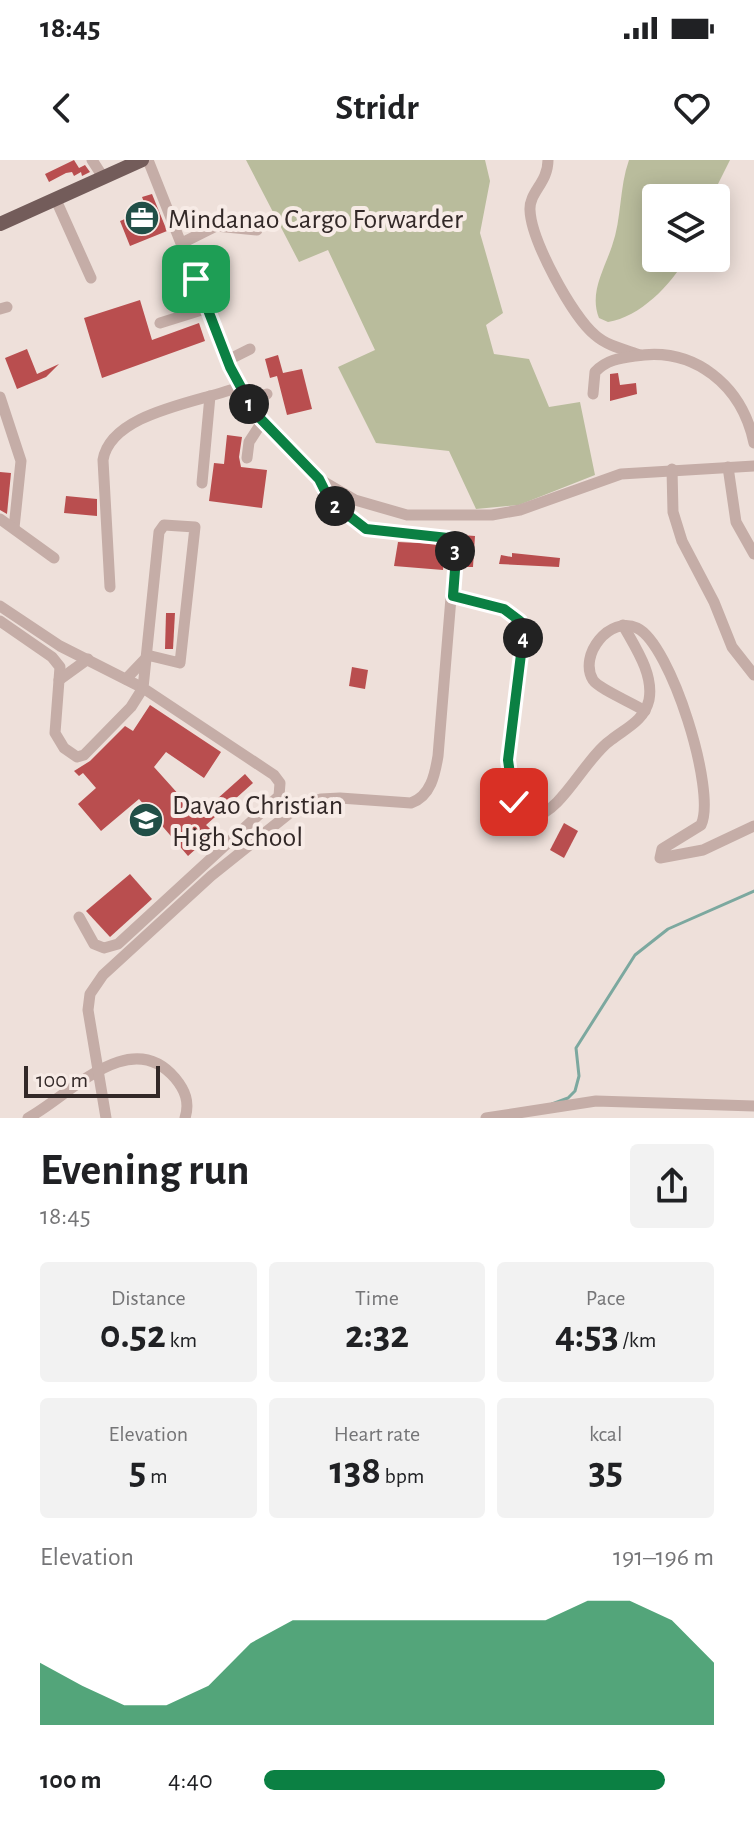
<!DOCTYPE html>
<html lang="en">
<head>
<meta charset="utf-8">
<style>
  :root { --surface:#fff; --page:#f2f2f2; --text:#202124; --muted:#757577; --accent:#0b8043 }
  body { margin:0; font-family:"Alegreya Sans",sans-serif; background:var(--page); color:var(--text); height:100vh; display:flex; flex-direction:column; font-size:30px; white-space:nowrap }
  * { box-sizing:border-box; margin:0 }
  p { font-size:26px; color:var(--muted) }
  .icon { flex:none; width:44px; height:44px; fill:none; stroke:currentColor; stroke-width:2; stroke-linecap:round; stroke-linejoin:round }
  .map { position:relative; height:958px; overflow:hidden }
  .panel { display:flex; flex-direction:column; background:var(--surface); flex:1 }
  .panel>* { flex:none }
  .fabs { position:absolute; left:642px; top:24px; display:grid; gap:16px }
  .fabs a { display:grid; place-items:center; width:88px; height:88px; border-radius:8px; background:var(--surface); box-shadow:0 4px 20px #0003; font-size:40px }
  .scale { position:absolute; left:24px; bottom:20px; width:136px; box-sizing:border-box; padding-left:8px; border:4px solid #322827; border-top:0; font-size:22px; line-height:28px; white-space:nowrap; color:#322827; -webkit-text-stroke:6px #f7ebe6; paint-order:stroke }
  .pin { position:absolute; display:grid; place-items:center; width:68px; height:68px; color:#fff; margin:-34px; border-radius:16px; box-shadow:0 4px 12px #0006 }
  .km { position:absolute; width:40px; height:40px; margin:-20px; border-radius:50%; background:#222; color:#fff; font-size:22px; line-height:40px; text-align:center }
  .round { display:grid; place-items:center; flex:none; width:84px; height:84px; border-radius:8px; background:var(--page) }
  .head { display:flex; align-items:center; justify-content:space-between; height:136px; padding:0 40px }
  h1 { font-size:44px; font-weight:700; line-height:60px }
  .stats { display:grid; grid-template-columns:repeat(3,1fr); gap:12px; height:136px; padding:8px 40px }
  .stats div { display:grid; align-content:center; border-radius:8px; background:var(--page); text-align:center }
  .stats b { font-size:40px; font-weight:700 }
  .stats small { font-size:22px; font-weight:400 }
  .stats p { font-size:22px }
  .chart { height:224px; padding:16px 40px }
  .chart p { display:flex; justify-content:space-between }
  .chart svg { width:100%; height:144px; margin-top:8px; fill:var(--accent); opacity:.7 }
  ul { padding:0 40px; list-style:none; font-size:26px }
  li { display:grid; grid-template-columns:128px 96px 1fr; align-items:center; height:60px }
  li i { height:20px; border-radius:10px; background:var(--accent) }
  .status { display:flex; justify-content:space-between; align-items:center; height:56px; padding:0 40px; background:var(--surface); direction:ltr }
  .status svg { height:22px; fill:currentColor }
  header { display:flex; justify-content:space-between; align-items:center; height:104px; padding:0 40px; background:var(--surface); font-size:36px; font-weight:700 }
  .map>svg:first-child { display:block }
  .green { fill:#b9bc9c }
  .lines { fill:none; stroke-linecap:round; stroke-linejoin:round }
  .stream { stroke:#7ca89f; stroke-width:3 }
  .building { fill:#b94e4f }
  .minor { stroke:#c5ada7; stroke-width:11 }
  .major { stroke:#735c5a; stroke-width:14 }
  .route-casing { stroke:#fff; stroke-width:16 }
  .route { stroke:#0b8043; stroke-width:10 }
  .labels { text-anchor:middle; stroke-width:8; stroke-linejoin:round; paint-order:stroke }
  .poi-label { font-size:28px; fill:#322827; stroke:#f7ebe6; text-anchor:start }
</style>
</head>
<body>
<div class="status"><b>18:45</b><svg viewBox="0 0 49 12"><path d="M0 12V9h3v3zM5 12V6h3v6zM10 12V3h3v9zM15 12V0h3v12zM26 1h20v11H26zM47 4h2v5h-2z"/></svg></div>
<header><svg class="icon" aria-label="back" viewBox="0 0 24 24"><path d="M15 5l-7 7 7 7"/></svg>Stridr<svg class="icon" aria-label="heart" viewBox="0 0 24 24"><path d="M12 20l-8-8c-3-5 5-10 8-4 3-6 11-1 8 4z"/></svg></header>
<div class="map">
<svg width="754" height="958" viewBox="0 0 754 958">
  <rect width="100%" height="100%" fill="#eee0da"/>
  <g class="green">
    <path d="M 246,0 L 485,0 L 490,21 L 480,73 L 503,153 L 486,165 L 494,194 L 529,199 L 549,247 L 580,242 L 595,315 L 519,345 L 476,349 L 449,291 L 376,283 L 338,207 L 375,190 L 328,90 L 299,102 Z"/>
    <path d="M 629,0 L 730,0 L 711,38 L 656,38 L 656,98 L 686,98 C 671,125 640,157 608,162 L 599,158 C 589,133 604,110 612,86 C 622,58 619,28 629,0 Z"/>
  </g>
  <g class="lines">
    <path class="stream" d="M 552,944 L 568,938 L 575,931 L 579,916 L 576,888 L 635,795 L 668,769 L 754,731"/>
  </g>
  <g class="building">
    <path d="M 74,0 L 79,8 L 85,5 L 90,12 L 82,16 L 81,12 L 74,16 L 72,12 L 66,13 L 49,22 L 45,14 Z"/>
    <path d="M 152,34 L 167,71 L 130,86 L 120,61 L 147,50 L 142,37 Z"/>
    <path d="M 140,140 L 152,180 L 199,163 L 205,181 L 102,218 L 84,158 Z"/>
    <path d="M 27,189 L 37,214 L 59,204 L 46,217 L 17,229 L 5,198 Z"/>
    <path d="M 278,195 L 283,213 L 302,209 L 312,249 L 287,255 L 277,216 L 270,218 L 265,199 Z"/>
    <path d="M 618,213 L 620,225 L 636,223 L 637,234 L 610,241 L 610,214 Z"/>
    <path d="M 227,275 L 242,277 L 239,297 L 241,307 L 267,310 L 262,348 L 209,341 L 214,303 L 224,304 Z"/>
    <path d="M 0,312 L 11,313 L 7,354 L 0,350 Z"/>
    <path d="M 66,336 L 97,339 L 97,356 L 64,353 Z"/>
    <path d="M 462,375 L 475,376 L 473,407 L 464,407 Z"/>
    <path d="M 398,382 L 437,384 L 445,391 L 443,410 L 394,406 Z"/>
    <path d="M 512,393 L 560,398 L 559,407 L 499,404 L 501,395 L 512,397 Z"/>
    <path d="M 166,453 L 175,453 L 173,489 L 165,489 Z"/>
    <path d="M 352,507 L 368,510 L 365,529 L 349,526 Z"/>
    <path d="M 150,545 L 221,592 L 204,618 L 166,592 L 154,607 L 198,656 L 245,614 L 253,623 L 206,665 L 220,678 L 204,694 L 198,687 L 188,696 L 139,639 L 101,671 L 78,644 L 96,628 L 83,613 L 79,616 L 74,611 L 90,601 L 125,566 L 133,571 Z"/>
    <path d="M 564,663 L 578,671 L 564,698 L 550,690 Z"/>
    <path d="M 130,714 L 152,739 L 110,777 L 86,751 Z"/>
  </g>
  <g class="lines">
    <g class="minor">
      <path d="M 92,0 L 103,17"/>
      <path d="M 148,0 L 230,207 L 255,253 L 319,319 L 355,340 L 407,355 L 492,355 L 520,350 L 621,314 L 754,306"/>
      <path d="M 548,0 C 548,23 529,32 530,50 C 531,80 572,156 595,175 C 607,186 626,190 640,195"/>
      <path d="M 56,40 L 91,118"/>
      <path d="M 182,83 L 216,66 L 257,70"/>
      <path d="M 0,149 L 7,147"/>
      <path d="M 160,163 L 208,148"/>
      <path d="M 228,200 L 250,189"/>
      <path d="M 593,234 L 595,212 C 606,200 620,198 635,196 C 695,186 742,226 754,283"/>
      <path d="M 0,237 L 21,301 L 14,368"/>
      <path d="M 247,240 L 267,234"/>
      <path d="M 247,298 L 249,282 L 262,262"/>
      <path d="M 728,307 L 736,362 L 754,394"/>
      <path d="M 672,309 L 673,352 L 682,381 L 714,442 L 732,487 L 754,515"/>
      <path d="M 202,323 L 210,236"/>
      <path d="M 0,359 L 54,398"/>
      <path d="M 110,427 L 103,300 C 111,252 201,242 239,227"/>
      <path d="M 453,436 L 504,449 L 520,461 L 523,478 C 519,513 489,646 533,657 C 562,652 585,598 611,580 C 626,568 644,561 649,540 C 654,514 635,487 623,465"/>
      <path d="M 0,446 L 60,486 L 143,528 L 131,547 L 84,595 L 77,597 L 64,588 L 55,573 L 60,507 L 52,497 L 0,461"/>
      <path d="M 126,519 L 147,497"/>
      <path d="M 59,520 L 88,499"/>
      <path d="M 645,551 C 633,543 599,529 593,520 C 578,495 610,455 637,468 C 671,484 717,632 701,665 L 662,689 L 660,698 L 703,690 L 754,666"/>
      <path d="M 79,757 L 94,784 L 104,788 L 118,784 L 279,636 L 280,623 L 274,615 L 143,528 L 159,372 L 164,365 L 195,367 L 180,503 L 147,495"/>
      <path d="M 28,958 C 69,936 130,865 175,918 C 185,930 190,942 185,958"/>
      <path d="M 106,958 L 88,850 L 90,834 L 103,815 L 211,716 L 296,648 L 321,639 L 340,638 L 411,643 C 431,636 435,614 438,596 L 455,389 L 441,376 L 381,372 L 357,364 L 323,334 L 319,319"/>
      <path d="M 486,958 L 596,941 L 754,946"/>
    </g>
    <path class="major" d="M 0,64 L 142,0"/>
  </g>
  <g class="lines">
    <g class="route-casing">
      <path id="route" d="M 196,119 L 230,207 L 255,253 L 319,319 L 330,341 L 366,369 L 448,378 L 456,397 L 453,436 L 504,449 L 520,461 L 523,478 L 508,600 L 514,642"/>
    </g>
    <use href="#route" class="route"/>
  </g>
  <defs>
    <g id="office-disc" transform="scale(1.8)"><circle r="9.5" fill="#214f47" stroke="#f7ebe6"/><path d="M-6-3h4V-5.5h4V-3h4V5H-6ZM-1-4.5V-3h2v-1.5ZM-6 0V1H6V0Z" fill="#fff"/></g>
    <g id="school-disc" transform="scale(1.8)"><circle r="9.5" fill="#214f47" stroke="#f7ebe6"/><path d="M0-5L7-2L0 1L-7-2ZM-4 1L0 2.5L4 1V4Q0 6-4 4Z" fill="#fff"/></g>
  </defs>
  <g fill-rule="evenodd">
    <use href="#office-disc" x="142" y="58"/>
    <use href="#school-disc" x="146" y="660"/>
  </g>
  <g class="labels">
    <g class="poi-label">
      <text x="168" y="68">Mindanao Cargo Forwarder</text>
      <text x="172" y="654">Davao Christian<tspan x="172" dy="32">High School</tspan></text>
    </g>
  </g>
</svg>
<div class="fabs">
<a><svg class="icon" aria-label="layers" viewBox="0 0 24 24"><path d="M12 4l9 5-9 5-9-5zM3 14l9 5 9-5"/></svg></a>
</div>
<div class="scale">100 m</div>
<div class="pin" style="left:196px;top:119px;background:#1e9e55"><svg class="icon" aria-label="arrive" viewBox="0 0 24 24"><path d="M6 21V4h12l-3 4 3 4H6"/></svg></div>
<div class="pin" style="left:514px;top:642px;background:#d93025"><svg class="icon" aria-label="check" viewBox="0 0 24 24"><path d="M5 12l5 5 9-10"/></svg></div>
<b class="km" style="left:249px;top:244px">1</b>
<b class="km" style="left:335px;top:346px">2</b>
<b class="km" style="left:455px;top:391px">3</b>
<b class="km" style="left:523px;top:478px">4</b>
</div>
<section class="panel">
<div class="head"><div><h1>Evening run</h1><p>18:45</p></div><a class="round"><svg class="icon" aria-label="share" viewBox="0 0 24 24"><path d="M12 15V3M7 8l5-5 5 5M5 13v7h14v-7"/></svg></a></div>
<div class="stats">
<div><p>Distance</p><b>0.52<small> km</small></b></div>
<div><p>Time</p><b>2:32</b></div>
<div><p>Pace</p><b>4:53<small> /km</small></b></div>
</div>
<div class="stats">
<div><p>Elevation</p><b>5<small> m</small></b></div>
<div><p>Heart rate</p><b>138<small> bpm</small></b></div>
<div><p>kcal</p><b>35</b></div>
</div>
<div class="chart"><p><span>Elevation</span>191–196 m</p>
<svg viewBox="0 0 160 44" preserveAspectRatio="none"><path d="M0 44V25L10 32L20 38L30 38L40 32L50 19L60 12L70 12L80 12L90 12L100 12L110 12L120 12L130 6L140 6L150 12L160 25V44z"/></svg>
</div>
<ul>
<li><b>100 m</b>4:40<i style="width:89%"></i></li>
</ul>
</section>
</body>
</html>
